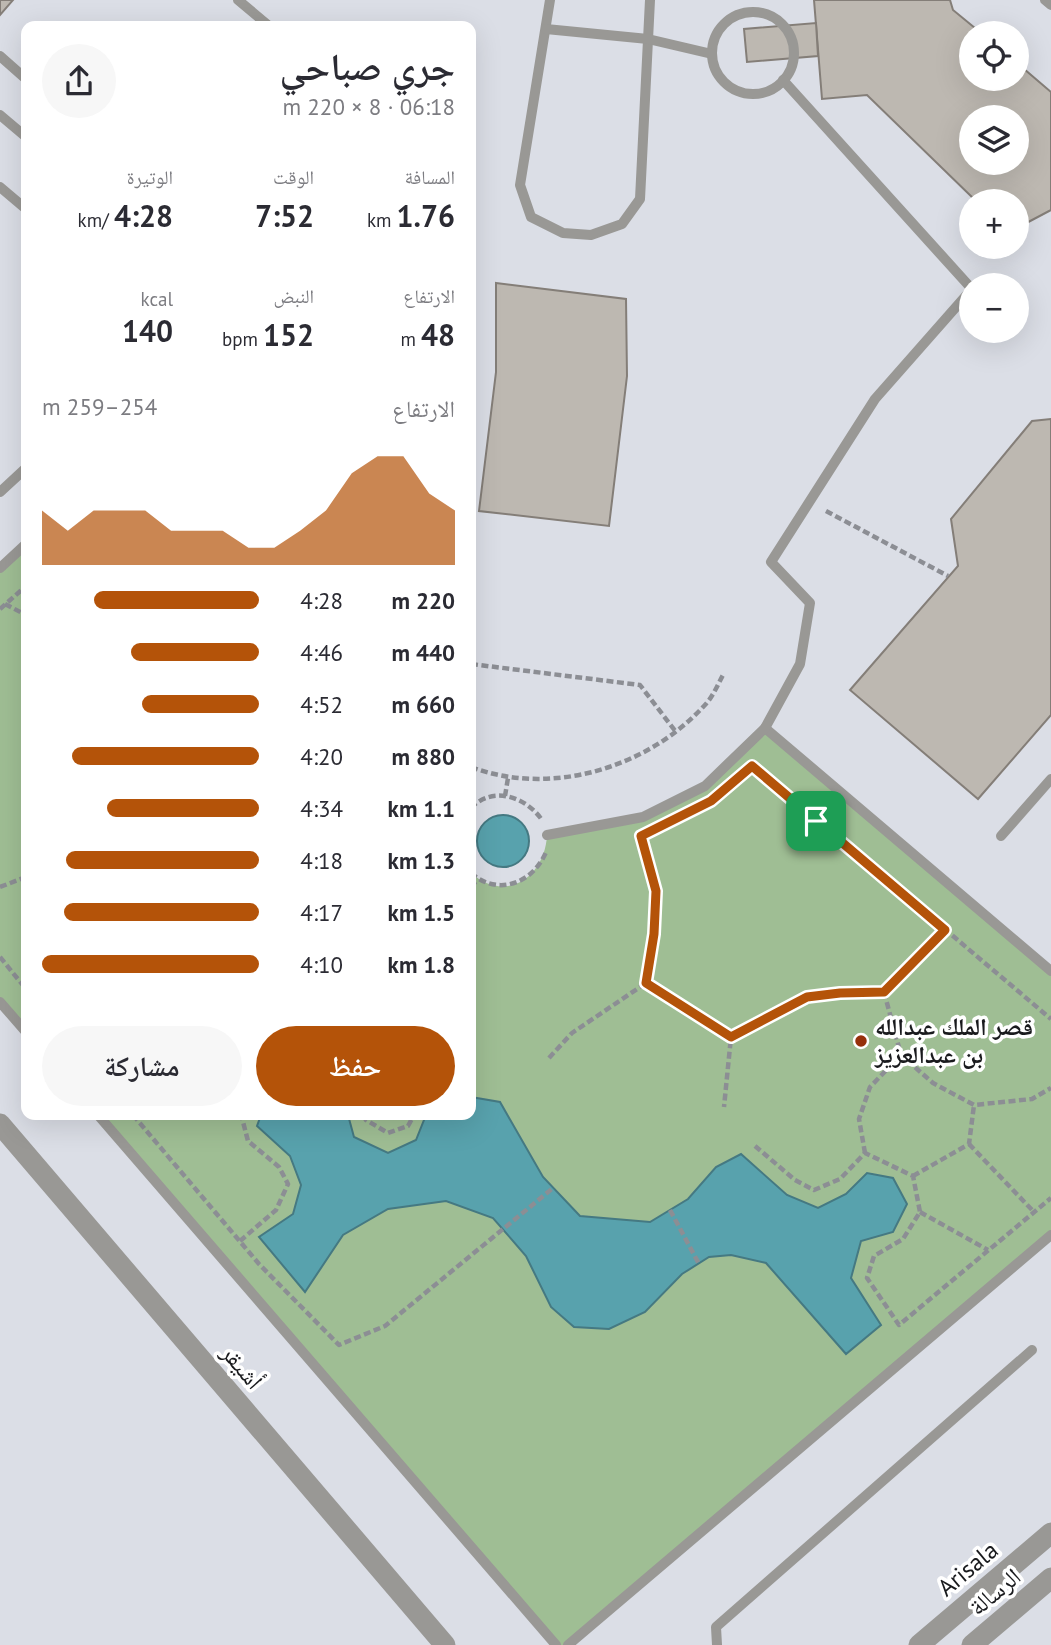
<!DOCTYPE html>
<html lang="ar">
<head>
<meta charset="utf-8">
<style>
  :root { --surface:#fff; --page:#f7f7f7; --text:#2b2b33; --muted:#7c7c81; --accent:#b45309 }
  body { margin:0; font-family:"PT Sans","Noto Naskh Arabic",sans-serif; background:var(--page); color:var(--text); direction:rtl; height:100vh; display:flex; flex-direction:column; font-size:26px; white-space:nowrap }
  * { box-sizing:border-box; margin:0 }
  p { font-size:23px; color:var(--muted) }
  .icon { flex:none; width:38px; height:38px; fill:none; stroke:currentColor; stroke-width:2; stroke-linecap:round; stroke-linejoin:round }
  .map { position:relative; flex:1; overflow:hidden; direction:ltr }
  .details { position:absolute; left:21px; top:21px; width:455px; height:1099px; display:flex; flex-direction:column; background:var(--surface); border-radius:14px; box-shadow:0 7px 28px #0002; direction:rtl }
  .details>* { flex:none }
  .controls { position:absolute; left:959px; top:21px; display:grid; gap:14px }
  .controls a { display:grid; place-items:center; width:70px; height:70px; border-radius:50%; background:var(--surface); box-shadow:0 7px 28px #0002; font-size:35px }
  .pin { position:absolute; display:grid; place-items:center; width:60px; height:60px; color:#fff; margin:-30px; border-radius:14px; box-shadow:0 4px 10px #0006 }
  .round { display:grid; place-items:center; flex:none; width:74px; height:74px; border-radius:37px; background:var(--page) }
  .head { display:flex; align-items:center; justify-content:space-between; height:119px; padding:0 21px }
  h1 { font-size:38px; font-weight:600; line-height:52px }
  .metrics { display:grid; grid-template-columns:repeat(3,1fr); gap:10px; height:119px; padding:7px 21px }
  .metrics div { display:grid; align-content:center }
  .metrics b { font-size:30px; font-weight:600 }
  .metrics small { font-size:19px; font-weight:400 }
  .metrics p { font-size:19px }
  .chart { height:196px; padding:14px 21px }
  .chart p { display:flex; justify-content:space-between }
  .chart svg { width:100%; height:126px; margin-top:7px; fill:var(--accent); opacity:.7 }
  .button { display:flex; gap:14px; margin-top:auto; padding:14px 21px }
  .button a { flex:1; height:80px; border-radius:42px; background:var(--accent); color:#fff; font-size:28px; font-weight:600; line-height:80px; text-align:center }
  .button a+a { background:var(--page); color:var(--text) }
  ul { padding:0 21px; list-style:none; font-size:23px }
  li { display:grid; grid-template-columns:112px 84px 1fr; align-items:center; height:52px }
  li i { height:18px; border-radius:9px; background:var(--accent) }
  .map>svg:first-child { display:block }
  .green { fill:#9fbe94 }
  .water { fill:#58a2ad; stroke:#457982; stroke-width:2 }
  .building { fill:#bdb8b1; stroke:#847e78; stroke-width:2; fill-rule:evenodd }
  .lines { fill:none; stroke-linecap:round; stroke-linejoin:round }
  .path { stroke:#8c8e94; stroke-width:4.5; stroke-dasharray:7 3.5; stroke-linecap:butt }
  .lane { stroke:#999895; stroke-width:10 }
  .street { stroke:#999895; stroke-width:21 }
  .route-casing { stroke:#fff; stroke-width:14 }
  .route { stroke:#b45309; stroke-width:9 }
  .poi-dot { fill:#96300b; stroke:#fff; stroke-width:2.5 }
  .labels { text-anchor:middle; stroke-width:7; stroke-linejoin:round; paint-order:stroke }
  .poi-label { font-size:24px; font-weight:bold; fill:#191a1d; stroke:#fff; text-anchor:start }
  .street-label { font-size:24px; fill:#191a1d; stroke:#fff }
</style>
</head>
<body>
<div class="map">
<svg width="1051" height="1645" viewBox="0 0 1051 1645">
  <rect width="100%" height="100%" fill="#dbdee6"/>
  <g class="green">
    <path d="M 26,544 L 26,1032 L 0,1002 L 0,568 Z"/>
    <path d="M 765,728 L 1051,971 L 1051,1235 L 568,1645 L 556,1645 L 98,1115 L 471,1115 L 471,873 C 506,904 545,877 547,835 L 643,817 L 705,786 Z"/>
  </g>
  <g class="water">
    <circle cx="503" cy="841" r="26"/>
    <path d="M 471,1097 L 500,1102 L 543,1177 L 580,1216 L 650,1222 L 688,1199 L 716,1167 L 741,1154 L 787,1195 L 818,1208 L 846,1194 L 867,1173 L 893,1178 L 907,1204 L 893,1232 L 861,1241 L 851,1278 L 881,1325 L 846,1354 L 766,1263 L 731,1255 L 709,1257 L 682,1274 L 645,1312 L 609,1329 L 574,1327 L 551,1307 L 526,1256 L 493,1218 L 446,1201 L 388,1209 L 343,1235 L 305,1292 L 259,1237 L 293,1214 L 301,1185 L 290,1156 L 257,1126 L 261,1115 L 348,1115 L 354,1137 L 388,1153 L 416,1140 L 426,1115 L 471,1115 Z"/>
  </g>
  <g class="building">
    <path d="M 0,0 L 13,0 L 0,15 Z"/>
    <path d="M 814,0 L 950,0 L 953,10 L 981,33 L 971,33 L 971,79 L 1017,79 L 1017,63 L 1051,92 L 1051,210 L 1017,228 L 1017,201 L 976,201 L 867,95 L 822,99 ZM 971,117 L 1017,117 L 1017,163 L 971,163 Z"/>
    <path d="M 816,23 L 818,56 L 747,62 L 744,29 Z"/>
    <path d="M 496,283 L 626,299 L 627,376 L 609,526 L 479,511 L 496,372 Z"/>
    <path d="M 1051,419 L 1051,715 L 978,799 L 850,690 L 958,566 L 951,519 L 1032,421 Z"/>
  </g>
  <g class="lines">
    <g class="path">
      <path d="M 826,511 L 948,576"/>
      <path d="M 5,604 L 26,615"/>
      <path d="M 0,609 L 26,586"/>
      <path d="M 471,664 L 640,685 L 676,732"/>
      <path d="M 752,766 L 1051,1019"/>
      <path d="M 471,767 C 551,797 647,768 704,706 C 713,697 718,684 724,673"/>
      <path d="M 505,796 L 508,778"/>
      <path d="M 471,808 C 493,785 526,797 542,820"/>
      <path d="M 471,873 C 498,897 533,883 546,852"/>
      <path d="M 0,887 L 26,877"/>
      <path d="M 471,887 L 478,879"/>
      <path d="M 0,957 L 26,989"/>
      <path d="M 646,983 L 731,1037 L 724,1107"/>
      <path d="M 884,992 L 901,1055 L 933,1083 L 974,1105 L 1032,1099 L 1051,1088"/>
      <path d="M 731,1037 L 807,997 L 840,993 L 884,992 L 945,930"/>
      <path d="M 549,1058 L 572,1033 L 646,983 L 654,934 L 656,891 L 641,836"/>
      <path d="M 133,1115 L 259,1264 L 339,1345 L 385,1326 L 553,1188"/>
      <path d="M 363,1115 L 366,1120 L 388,1133 L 408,1126 L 414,1115"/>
      <path d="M 969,1144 L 1034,1212"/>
      <path d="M 755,1146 L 795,1180 L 814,1190 L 840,1179 L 865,1153 L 913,1176 L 920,1212 L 903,1239 L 874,1256 L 867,1278 L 899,1325 L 1051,1198"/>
      <path d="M 865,1153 L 859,1119 L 870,1087 L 901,1055"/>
      <path d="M 913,1176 L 969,1144 L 974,1105"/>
      <path d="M 670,1210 L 699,1264"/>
      <path d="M 920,1212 L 988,1250"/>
      <path d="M 240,1241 L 276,1210 L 288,1184 L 279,1167 L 248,1141 L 242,1118 L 243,1115"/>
    </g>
    <g class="lane">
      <path d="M 238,0 L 269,26"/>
      <path d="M 550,0 L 520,185 L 531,217 L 563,233 L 591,235 L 622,224 L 640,199 L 650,0"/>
      <path d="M 1045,0 L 1051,5"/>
      <circle cx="753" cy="53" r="41"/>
      <path d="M 546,29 L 648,39 L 712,54"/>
      <path d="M 0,56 L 26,79"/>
      <path d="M 783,80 L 971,288"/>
      <path d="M 0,115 L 26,137"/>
      <path d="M 0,187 L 26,209"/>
      <path d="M 0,492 L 26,468"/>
      <path d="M 0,568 L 26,544"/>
      <path d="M 765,728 L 1051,971"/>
      <path d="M 547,835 L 643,817 L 705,786 L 765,728 L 800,664 L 810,603 L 771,562 L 875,399 L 971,290"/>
      <path d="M 1001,836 L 1051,779"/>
      <path d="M 0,1002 L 26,1032"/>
      <path d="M 98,1115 L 556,1645"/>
      <path d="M 568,1645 L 1051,1235"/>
      <path d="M 717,1645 L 716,1627 L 1032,1350"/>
    </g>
    <g class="street">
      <path d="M 0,1124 L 445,1645"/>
      <path d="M 919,1645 L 1051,1533"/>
      <path d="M 972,1645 L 1051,1578"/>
    </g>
  </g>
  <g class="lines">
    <g class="route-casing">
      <path id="route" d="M 752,766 L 945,930 L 884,992 L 840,993 L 807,997 L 731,1037 L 646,983 L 654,934 L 656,891 L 641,836 L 711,801 Z"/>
    </g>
    <use href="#route" class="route"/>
  </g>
  <circle class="poi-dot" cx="861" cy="1041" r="7"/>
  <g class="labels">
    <g class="poi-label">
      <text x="875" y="1035">قصر الملك عبدالله<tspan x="875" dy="28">بن عبدالعزيز</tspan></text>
    </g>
    <g class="street-label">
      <text transform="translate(242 1367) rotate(50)" y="8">أشيقر</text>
      <text transform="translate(968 1569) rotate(-40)" y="8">Arisala</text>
      <text transform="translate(995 1592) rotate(-40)" y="8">الرسالة</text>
    </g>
  </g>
</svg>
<div class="controls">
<a><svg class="icon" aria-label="locate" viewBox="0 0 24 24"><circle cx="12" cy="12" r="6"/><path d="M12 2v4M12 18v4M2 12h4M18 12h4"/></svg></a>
<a><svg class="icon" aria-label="layers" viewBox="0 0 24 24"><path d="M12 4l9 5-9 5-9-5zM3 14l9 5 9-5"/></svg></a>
<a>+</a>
<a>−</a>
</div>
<div class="pin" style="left:816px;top:821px;background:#1e9e55"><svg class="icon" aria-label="arrive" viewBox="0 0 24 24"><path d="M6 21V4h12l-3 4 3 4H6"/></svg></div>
<section class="details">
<div class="head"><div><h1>جري صباحي</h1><p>06:18 · 8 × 220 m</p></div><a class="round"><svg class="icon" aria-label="share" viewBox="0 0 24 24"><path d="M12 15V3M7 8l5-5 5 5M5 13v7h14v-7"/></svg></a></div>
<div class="metrics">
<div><p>المسافة</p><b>1.76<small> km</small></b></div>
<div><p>الوقت</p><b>7:52</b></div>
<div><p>الوتيرة</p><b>4:28<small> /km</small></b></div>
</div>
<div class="metrics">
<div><p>الارتفاع</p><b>48<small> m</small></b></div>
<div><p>النبض</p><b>152<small> bpm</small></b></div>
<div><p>kcal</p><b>140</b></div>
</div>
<div class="chart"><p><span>الارتفاع</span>254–259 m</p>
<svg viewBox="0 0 160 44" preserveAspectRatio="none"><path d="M0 44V25L10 32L20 25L30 25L40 25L50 32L60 32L70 32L80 38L90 38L100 32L110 25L120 12L130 6L140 6L150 19L160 25V44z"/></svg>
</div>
<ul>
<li><b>220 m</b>4:28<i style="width:76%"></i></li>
<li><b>440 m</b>4:46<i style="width:59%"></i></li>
<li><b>660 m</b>4:52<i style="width:54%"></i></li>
<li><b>880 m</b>4:20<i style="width:86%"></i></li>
<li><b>1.1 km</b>4:34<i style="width:70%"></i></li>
<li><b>1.3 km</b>4:18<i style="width:89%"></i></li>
<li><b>1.5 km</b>4:17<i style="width:90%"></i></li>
<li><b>1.8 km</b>4:10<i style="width:100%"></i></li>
</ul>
<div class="button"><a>حفظ</a><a>مشاركة</a></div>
</section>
</div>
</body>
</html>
